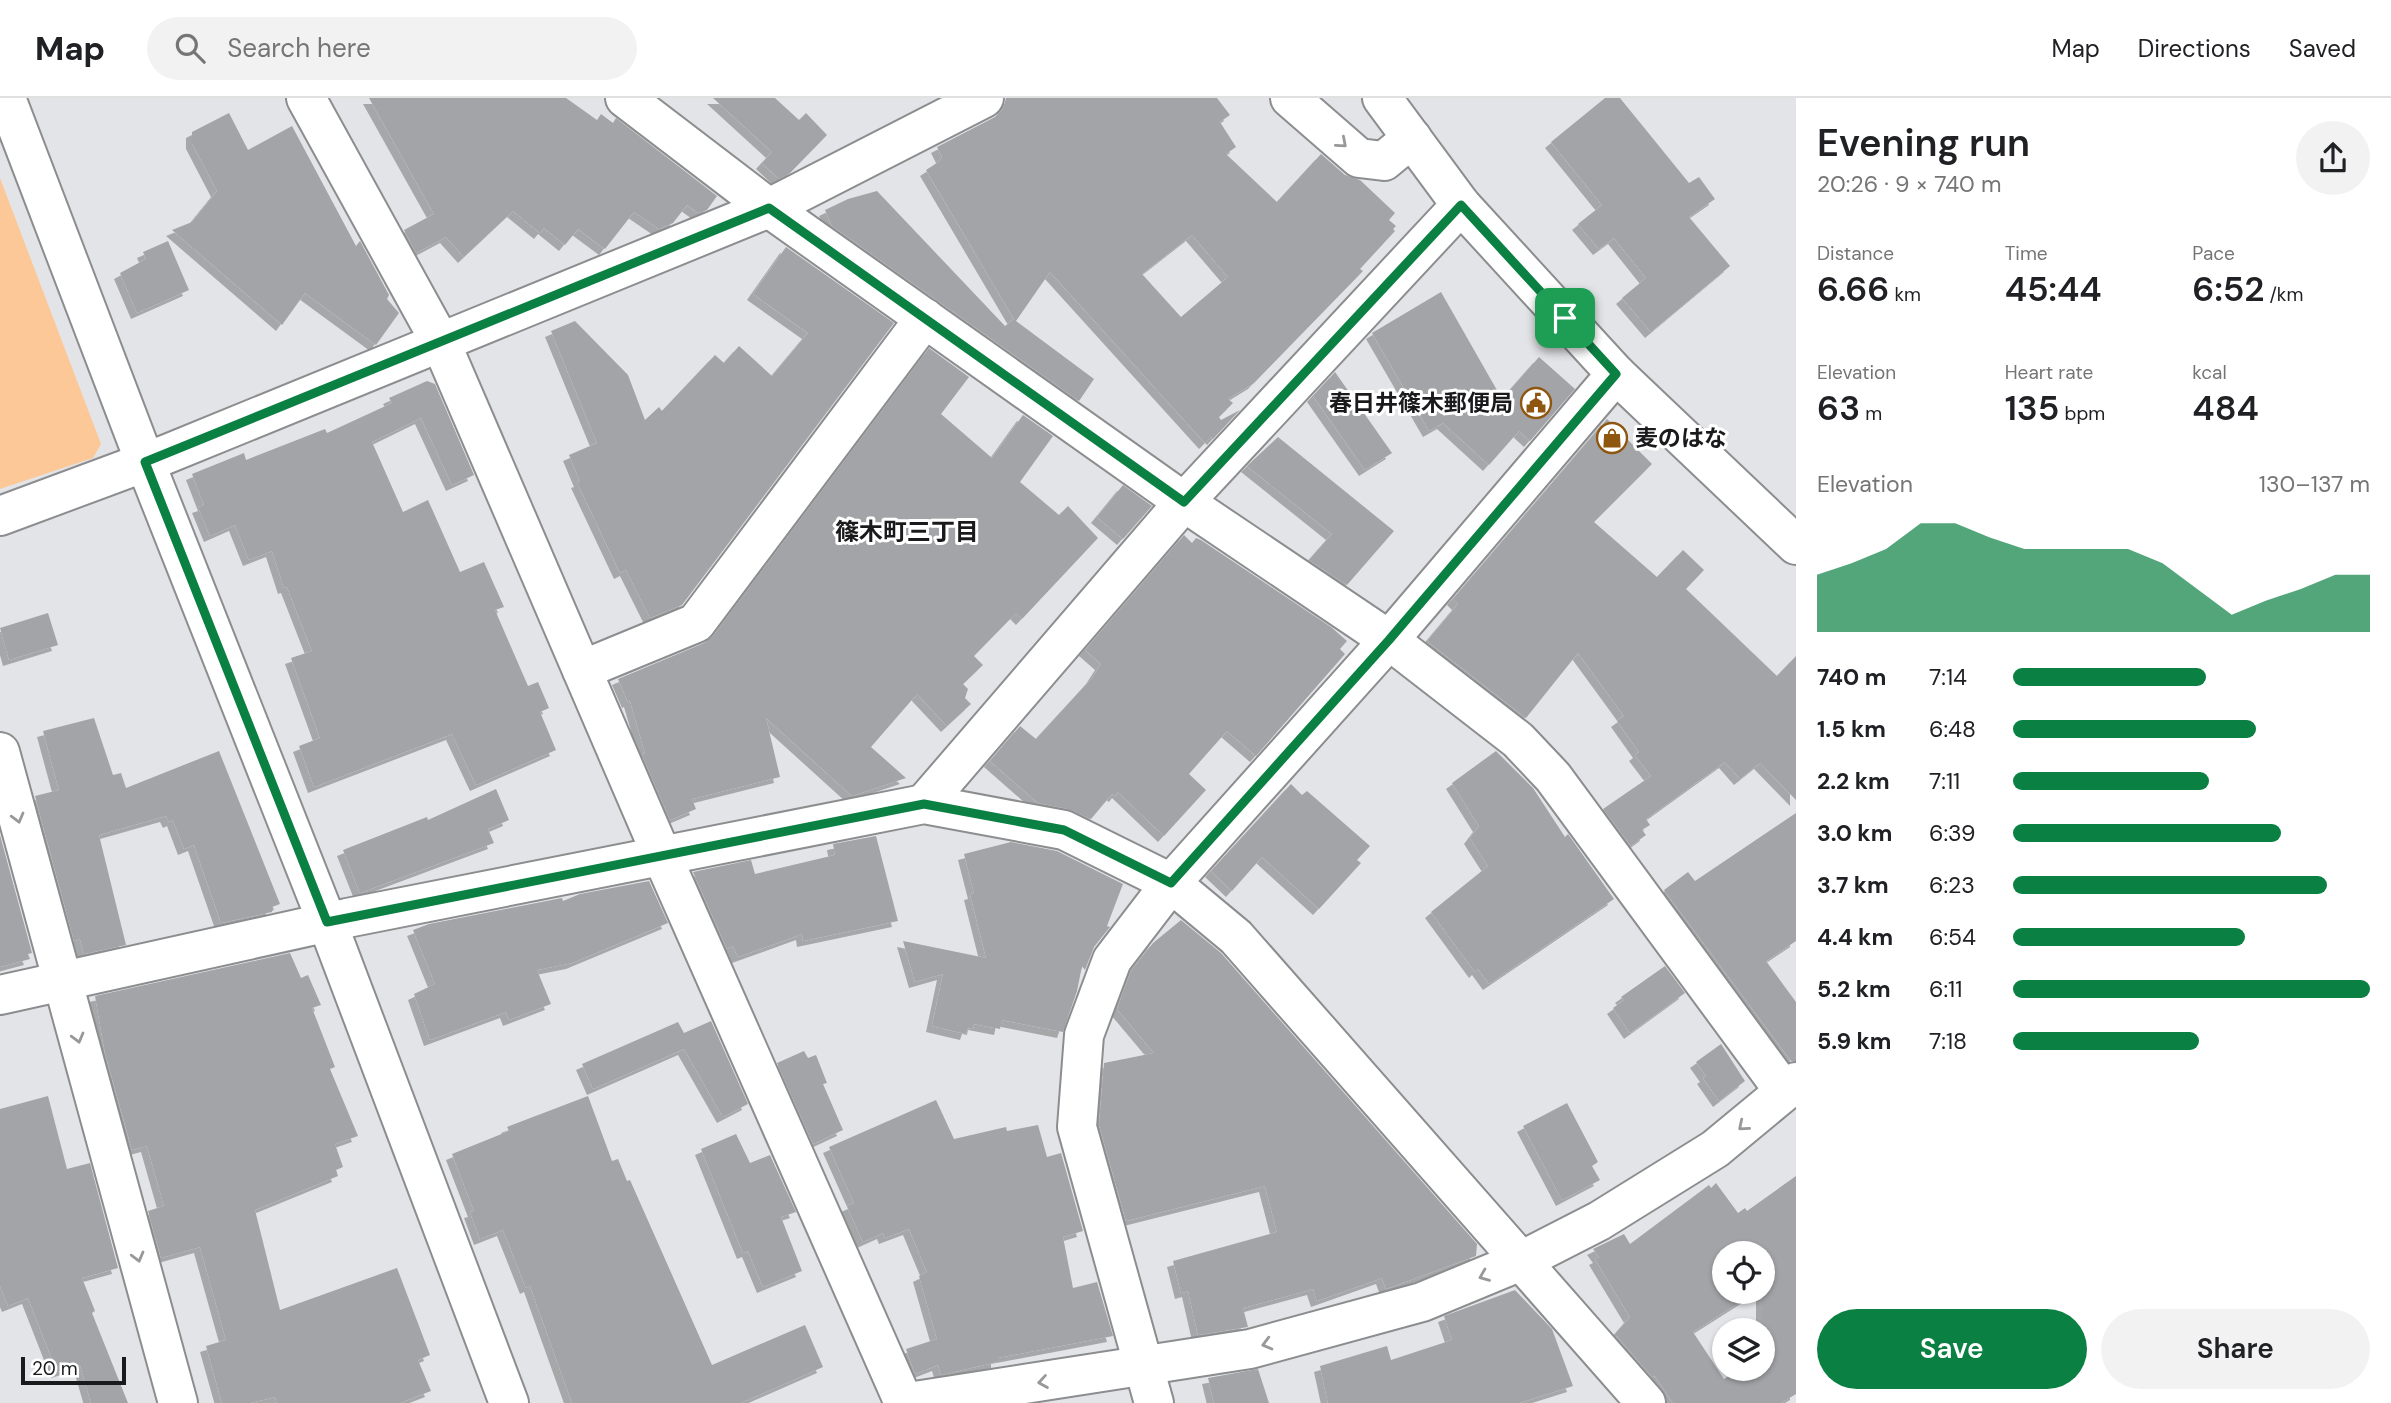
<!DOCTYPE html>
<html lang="en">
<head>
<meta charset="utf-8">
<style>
  :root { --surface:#fff; --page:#f2f2f2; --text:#202124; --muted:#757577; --line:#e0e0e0; --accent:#0b8043 }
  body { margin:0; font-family:"DM Sans","Noto Sans JP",sans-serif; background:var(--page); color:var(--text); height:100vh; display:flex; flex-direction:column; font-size:26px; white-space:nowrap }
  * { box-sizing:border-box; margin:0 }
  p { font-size:23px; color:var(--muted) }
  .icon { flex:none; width:38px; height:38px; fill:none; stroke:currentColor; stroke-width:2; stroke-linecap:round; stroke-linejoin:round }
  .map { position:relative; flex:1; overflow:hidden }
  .drawer { display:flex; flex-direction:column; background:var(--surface); width:595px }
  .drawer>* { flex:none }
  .fabs { position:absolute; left:1712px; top:1143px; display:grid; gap:14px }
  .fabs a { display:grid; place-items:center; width:63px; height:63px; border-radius:50%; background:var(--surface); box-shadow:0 2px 5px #0004; font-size:35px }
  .scale { position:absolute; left:21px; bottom:18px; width:105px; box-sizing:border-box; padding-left:7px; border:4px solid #1a1a1c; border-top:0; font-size:19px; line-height:24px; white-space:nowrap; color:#1a1a1c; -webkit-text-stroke:5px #fff; paint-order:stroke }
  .pin { position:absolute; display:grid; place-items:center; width:60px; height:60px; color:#fff; margin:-30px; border-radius:14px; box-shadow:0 4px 10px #0006 }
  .round { display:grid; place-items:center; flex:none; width:74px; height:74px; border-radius:37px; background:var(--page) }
  .summary { display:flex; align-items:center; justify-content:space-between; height:119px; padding:0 21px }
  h1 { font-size:38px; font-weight:600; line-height:52px }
  .stats { display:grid; grid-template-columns:repeat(3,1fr); gap:10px; height:119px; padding:7px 21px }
  .stats div { display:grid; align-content:center }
  .stats b { font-size:35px; font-weight:600 }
  .stats small { font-size:19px; font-weight:400 }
  .stats p { font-size:19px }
  .chart { height:196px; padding:14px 21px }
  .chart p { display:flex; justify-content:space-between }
  .chart svg { width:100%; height:126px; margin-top:7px; fill:var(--accent); opacity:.7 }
  .cta { display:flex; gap:14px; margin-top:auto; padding:14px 21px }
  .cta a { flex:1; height:80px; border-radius:42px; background:var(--accent); color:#fff; font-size:28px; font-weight:600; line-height:80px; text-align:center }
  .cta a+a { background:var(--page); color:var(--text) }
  ul { padding:0 21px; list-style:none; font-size:23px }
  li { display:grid; grid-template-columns:112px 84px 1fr; align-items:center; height:52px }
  li i { height:18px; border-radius:9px; background:var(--accent) }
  header { display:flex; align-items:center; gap:42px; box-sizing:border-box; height:98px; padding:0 35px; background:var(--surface); border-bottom:2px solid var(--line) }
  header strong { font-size:33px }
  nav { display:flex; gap:38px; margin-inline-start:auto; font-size:24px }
  .search { width:490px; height:63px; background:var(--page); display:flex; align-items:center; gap:18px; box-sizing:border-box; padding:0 24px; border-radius:38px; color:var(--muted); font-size:26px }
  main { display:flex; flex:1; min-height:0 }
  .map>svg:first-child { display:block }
  .green { fill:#fcc898 }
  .building { fill:#a3a4a7; fill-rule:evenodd; filter:url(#shadow) }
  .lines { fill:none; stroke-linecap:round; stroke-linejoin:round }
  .minor-casing { stroke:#8b8d8f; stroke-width:42 }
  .secondary-casing { stroke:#8b8d8f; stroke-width:42 }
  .minor { stroke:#fff; stroke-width:38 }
  .secondary { stroke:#fff; stroke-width:38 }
  .oneway { stroke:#989899 }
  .route-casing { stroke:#fff; stroke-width:14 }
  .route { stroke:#0b8043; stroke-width:9 }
  .labels { text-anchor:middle; stroke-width:6; stroke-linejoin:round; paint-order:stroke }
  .poi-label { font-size:23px; font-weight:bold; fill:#1a1a1c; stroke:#fff; text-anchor:end }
  .neighbourhood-label { font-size:24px; font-weight:bold; fill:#1a1a1c; stroke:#fff }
</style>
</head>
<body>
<header>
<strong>Map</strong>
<div class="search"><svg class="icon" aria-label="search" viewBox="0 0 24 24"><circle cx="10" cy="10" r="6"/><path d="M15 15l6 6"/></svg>Search here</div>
<nav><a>Map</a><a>Directions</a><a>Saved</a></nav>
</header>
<main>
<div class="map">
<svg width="1796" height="1305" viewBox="0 0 1796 1305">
  <defs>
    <filter id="shadow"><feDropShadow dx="-6" dy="6" stdDeviation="0" flood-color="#0004"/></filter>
  </defs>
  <rect width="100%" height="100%" fill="#e3e4e7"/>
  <path class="green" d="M 0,80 L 101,346 L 93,360 L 0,391 Z"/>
  <g class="building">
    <path d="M 369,0 L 566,0 L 597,22 L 601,16 L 613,25 L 616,20 L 717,98 L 707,112 L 698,115 L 687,107 L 673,125 L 659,131 L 634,114 L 605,151 L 578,131 L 565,147 L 544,130 L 540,135 L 513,113 L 464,159 L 446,139 L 416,155 L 404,132 L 434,116 Z"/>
    <path d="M 713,0 L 775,0 L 799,22 L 806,15 L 827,37 L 790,75 L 779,81 L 762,65 L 772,54 Z"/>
    <path d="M 1006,0 L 1217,0 L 1230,17 L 1220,24 L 1236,49 L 1226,56 L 1277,104 L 1321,56 L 1345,77 L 1360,82 L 1395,115 L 1389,122 L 1396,128 L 1393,131 L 1395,133 L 1360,171 L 1363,173 L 1254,285 L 1228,301 L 1233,305 L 1219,319 L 1221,322 L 1240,312 L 1213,341 L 1211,339 L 1205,345 L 1050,174 L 1016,223 L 1094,281 L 1079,303 L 832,128 L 825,112 L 848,101 L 877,93 L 1005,228 L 1014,221 L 926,72 L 940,63 L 942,59 L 937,49 L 995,19 L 1003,11 ZM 1192,137 L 1228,179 L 1181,219 L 1142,176 Z"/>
    <path d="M 1605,0 L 1620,0 L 1689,85 L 1699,79 L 1715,101 L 1689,119 L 1730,168 L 1651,234 L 1622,200 L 1646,180 L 1614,140 L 1599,151 L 1578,126 L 1602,107 L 1551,44 Z"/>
    <path d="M 229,15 L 248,52 L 292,28 L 356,148 L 360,143 L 389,197 L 387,201 L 399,215 L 376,247 L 305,195 L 282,227 L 172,132 L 192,124 L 217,93 L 192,45 L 192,34 Z"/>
    <path d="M 168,143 L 189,192 L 137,215 L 120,175 L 146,161 L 143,154 Z"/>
    <path d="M 786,149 L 894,225 L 682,507 L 650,520 L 626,472 L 620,475 L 577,384 L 580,383 L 569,357 L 597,345 L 551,233 L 575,223 L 628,277 L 645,322 L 659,309 L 662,313 L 715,257 L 724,265 L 739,248 L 772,278 L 808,235 L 753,196 Z"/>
    <path d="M 1441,194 L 1502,301 L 1539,259 L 1575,291 L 1530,343 L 1519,333 L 1489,367 L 1443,325 L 1429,333 L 1372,235 Z"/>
    <path d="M 929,250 L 969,279 L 941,316 L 992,360 L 1023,317 L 1053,338 L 1020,384 L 1059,417 L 1068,408 L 1098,440 L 1022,521 L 1016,515 L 974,558 L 983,567 L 963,586 L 968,591 L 965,600 L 971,606 L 947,628 L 917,596 L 871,649 L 906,680 L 852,698 L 766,620 L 780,679 L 692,701 L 696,711 L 670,722 L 642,657 L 645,655 L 630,603 L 628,604 L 618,581 L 704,545 L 713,538 Z"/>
    <path d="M 1335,274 L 1392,355 L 1365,372 L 1313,298 Z"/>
    <path d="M 427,283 L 435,286 L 474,377 L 452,387 L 421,320 L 372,344 L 403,414 L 428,402 L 460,474 L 484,464 L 504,509 L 495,512 L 528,588 L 538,584 L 549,610 L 540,614 L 556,652 L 476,687 L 452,636 L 314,689 L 299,648 L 320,640 L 291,560 L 312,553 L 287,489 L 284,490 L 272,453 L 249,462 L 235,427 L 210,438 L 198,409 L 204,407 L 192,376 L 244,355 L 246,362 L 325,331 L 327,335 L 392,305 L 389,300 Z"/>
    <path d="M 1607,321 L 1652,366 L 1594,424 L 1657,479 L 1683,452 L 1704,472 L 1686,491 L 1777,578 L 1796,558 L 1796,702 L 1760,665 L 1740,681 L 1725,664 L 1646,721 L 1650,727 L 1642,732 L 1646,737 L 1631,748 L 1603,711 L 1651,678 L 1635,657 L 1639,654 L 1617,623 L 1624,618 L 1578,555 L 1526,620 L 1427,543 L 1458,506 L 1453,501 Z"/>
    <path d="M 1278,339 L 1394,433 L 1347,487 L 1309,462 L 1332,436 L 1247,368 Z"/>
    <path d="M 1123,387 L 1152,408 L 1123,441 L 1097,419 Z"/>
    <path d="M 1184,437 L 1192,445 L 1196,440 L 1201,442 L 1331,529 L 1347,543 L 1340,551 L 1345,556 L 1256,658 L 1227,633 L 1189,676 L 1206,692 L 1164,738 L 1118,694 L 1115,698 L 1112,696 L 1091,721 L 1068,711 L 1038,705 L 990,663 L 1020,628 L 1036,641 L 1092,580 L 1101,566 L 1085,552 Z"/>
    <path d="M 48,515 L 58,547 L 9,562 L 0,530 Z"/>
    <path d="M 94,620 L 113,677 L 121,675 L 126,690 L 219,653 L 280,806 L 272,809 L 272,814 L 221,825 L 194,747 L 184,751 L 173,722 L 169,724 L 166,718 L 99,737 L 126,847 L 84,856 L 80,841 L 74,843 L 35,698 L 59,692 L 43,633 Z"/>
    <path d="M 1496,653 L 1533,690 L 1565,739 L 1568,736 L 1614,801 L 1489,886 L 1478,871 L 1475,874 L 1431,814 L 1488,768 L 1470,740 L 1479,728 L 1452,685 Z"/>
    <path d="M 1291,686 L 1302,697 L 1307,693 L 1370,748 L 1357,762 L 1361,765 L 1319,811 L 1262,759 L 1232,793 L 1211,773 Z"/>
    <path d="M 496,691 L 509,722 L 488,731 L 494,745 L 360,795 L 343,752 L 427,719 L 428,722 Z"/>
    <path d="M 1796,715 L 1796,843 L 1766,863 L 1796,904 L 1796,963 L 1791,963 L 1664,792 L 1688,774 L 1695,783 Z"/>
    <path d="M 0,737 L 32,855 L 28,856 L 30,861 L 0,869 Z"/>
    <path d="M 876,738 L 898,823 L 803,843 L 802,836 L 738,859 L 733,848 L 727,851 L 693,774 L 751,762 L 755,776 L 835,757 L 833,746 Z"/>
    <path d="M 1011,744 L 1057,753 L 1123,786 L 1107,828 L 1110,829 L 1094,849 L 1085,872 L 1082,868 L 1077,893 L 1063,934 L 1002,922 L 1000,931 L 974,926 L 973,931 L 968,930 L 966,936 L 932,928 L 943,876 L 915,884 L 903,843 L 986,860 L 970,796 L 974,795 L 964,756 Z"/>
    <path d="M 649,783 L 668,825 L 572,865 L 537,872 L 551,906 L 509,922 L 506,914 L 430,942 L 414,896 L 435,886 L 413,832 L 429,826 L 562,800 L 563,803 L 580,796 Z"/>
    <path d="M 1181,822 L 1221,855 L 1477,1146 L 1476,1158 L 1386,1191 L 1382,1180 L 1317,1203 L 1313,1191 L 1243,1210 L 1248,1229 L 1198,1237 L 1188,1193 L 1181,1195 L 1173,1163 L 1277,1134 L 1265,1088 L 1126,1123 L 1099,1027 L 1104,965 L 1154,955 L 1117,911 L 1131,873 L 1153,845 Z"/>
    <path d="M 290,855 L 301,880 L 308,877 L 321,907 L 312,910 L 335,969 L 330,971 L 358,1038 L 335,1046 L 343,1069 L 336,1072 L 338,1078 L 255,1112 L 280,1212 L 397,1170 L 430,1257 L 418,1262 L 431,1293 L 400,1305 L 277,1305 L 275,1299 L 250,1305 L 222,1305 L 206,1248 L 226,1242 L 200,1149 L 161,1160 L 148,1113 L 164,1108 L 147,1048 L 132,1052 L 105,955 L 95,898 Z"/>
    <path d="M 1665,868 L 1685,895 L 1630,935 L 1613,910 L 1624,902 L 1621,899 Z"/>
    <path d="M 711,923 L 748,1006 L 723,1019 L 684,951 L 593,991 L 582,966 L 678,924 L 684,935 Z"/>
    <path d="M 1721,946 L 1745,983 L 1719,1003 L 1703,980 L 1706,978 L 1696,964 Z"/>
    <path d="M 804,953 L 808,960 L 816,957 L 827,985 L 823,986 L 843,1032 L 813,1046 L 777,965 Z"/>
    <path d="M 48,998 L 67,1071 L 90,1065 L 118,1170 L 82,1180 L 95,1213 L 92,1215 L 128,1305 L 91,1305 L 80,1267 L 57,1274 L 28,1200 L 8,1208 L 0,1188 L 0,1011 Z"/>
    <path d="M 588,998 L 612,1063 L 618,1061 L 627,1083 L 630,1082 L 712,1267 L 805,1227 L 823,1269 L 741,1305 L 572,1305 L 530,1188 L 526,1190 L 503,1132 L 480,1141 L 470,1114 L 474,1113 L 452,1056 L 509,1033 L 507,1029 Z"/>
    <path d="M 936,1002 L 954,1041 L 1006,1029 L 1007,1033 L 1038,1027 L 1047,1059 L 1061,1055 L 1083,1133 L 1063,1139 L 1073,1190 L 1097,1184 L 1113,1238 L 997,1260 L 997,1264 L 941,1277 L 938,1267 L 915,1276 L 906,1251 L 937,1241 L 919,1178 L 927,1174 L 909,1131 L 885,1140 L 883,1135 L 863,1144 L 847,1108 L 854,1105 L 829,1049 Z"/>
    <path d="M 1567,1005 L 1598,1064 L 1592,1068 L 1600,1082 L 1562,1102 L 1523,1028 Z"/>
    <path d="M 736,1036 L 750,1065 L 770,1057 L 796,1114 L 781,1119 L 802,1173 L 763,1189 L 748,1153 L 743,1155 L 701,1051 Z"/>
    <path d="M 1796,1078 L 1796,1296 L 1781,1305 L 1673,1305 L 1655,1278 L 1652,1279 L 1615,1236 L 1630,1219 L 1595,1161 L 1599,1159 L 1593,1151 L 1624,1136 L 1630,1146 L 1709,1087 L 1711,1090 L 1716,1085 L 1738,1115 L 1745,1110 L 1747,1113 ZM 1724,1155 L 1762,1155 L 1762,1270 L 1740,1270 L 1724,1281 L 1693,1234 L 1756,1194 L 1724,1194 Z"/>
    <path d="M 1515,1192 L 1552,1231 L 1573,1288 L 1519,1305 L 1328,1305 L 1320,1268 L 1387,1248 L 1391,1262 L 1452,1242 L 1444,1218 Z"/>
    <path d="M 1258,1271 L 1269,1305 L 1214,1305 L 1208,1280 Z"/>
  </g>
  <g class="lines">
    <g class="minor-casing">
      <g id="minor">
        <path d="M 6,0 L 145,364 L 327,824 L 509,1305"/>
        <path d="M 306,0 L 441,245 L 662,758 L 904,1305"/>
        <path d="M 625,0 L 769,110 L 1184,404 L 1389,542 L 1518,642 L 1553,679 L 1784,993"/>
        <path d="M 1290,0 L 1359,60 L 1384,63 L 1412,40"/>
        <path d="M 0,418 L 167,356 L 769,110 L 984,0"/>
        <path d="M 582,572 L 696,525 L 925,220"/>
        <path d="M 0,654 L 178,1305"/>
        <path d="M 924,706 L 1184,404 L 1461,107"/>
        <path d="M 0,897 L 347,820 L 924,706 L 1064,732 L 1171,785 L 1236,839 L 1646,1305"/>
        <path d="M 902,1305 L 1250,1251 L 1422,1204 L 1521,1163 L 1599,1123 L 1715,1051 L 1796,984"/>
        <path d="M 1154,1305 L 1077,1029 L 1084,937 L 1112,862 L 1171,785 L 1389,542 L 1616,276"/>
      </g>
    </g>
    <g class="secondary-casing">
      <path id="secondary" d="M 1382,0 L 1461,107 L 1616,276 L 1796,447"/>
    </g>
    <use href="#minor" class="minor"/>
    <use href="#secondary" class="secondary"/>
  </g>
  <defs><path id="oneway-chevron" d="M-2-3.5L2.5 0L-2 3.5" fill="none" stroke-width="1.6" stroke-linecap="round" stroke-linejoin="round" transform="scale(1.75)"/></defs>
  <g class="oneway">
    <use href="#oneway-chevron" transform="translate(1342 45) rotate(41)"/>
    <use href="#oneway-chevron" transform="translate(18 720) rotate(75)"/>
    <use href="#oneway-chevron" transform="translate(78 940) rotate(75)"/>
    <use href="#oneway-chevron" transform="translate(1743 1028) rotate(140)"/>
    <use href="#oneway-chevron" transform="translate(138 1159) rotate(75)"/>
    <use href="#oneway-chevron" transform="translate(1484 1178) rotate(158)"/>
    <use href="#oneway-chevron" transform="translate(1267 1246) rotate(165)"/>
    <use href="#oneway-chevron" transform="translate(1043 1284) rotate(171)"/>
  </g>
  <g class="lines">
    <g class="route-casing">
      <path id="route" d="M 1461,107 L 1616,276 L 1389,542 L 1171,785 L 1064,732 L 924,706 L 327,824 L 145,364 L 769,110 L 1184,404 Z"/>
    </g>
    <use href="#route" class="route"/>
  </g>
  <defs>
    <g id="civic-ring" transform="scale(1.575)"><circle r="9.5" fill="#fff" stroke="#8f5610" stroke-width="1.5"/><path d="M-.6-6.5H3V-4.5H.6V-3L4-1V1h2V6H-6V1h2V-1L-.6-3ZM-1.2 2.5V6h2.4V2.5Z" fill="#8f5610"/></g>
    <g id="shop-ring" transform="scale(1.575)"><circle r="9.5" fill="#fff" stroke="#8f5610" stroke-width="1.5"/><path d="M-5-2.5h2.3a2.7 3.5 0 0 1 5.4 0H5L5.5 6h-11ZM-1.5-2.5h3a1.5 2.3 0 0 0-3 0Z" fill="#8f5610"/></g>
  </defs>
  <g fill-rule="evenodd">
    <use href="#civic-ring" x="1536" y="305"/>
    <use href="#shop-ring" x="1612" y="340"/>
  </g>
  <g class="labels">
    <g class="poi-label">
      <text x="1513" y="313">春日井篠木郵便局</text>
      <text x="1635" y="348" text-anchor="start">麦のはな</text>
    </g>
    <g class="neighbourhood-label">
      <text x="907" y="442">篠木町三丁目</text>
    </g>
  </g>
</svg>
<div class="fabs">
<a><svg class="icon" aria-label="locate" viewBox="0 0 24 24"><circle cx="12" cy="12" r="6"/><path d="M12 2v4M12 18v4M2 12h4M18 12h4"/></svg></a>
<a><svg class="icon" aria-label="layers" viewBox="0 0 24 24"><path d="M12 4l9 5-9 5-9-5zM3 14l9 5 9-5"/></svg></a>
</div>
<div class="scale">20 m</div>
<div class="pin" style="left:1565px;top:220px;background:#1e9e55"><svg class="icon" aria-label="arrive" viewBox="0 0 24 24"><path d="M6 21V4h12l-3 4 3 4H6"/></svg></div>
</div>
<section class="drawer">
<div class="summary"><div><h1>Evening run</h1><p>20:26 · 9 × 740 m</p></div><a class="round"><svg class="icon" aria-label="share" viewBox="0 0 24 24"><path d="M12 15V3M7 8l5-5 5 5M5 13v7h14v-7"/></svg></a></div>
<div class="stats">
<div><p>Distance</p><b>6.66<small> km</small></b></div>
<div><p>Time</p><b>45:44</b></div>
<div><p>Pace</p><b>6:52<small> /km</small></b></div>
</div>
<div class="stats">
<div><p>Elevation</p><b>63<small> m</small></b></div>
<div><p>Heart rate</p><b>135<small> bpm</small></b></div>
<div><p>kcal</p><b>484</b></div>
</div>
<div class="chart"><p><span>Elevation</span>130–137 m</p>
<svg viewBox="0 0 160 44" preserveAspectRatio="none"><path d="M0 44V24L10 20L20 15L30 6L40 6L50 11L60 15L70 15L80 15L90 15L100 20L110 29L120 38L130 33L140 29L150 24L160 24V44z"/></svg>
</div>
<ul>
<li><b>740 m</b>7:14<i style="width:54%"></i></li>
<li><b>1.5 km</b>6:48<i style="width:68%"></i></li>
<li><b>2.2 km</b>7:11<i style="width:55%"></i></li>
<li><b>3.0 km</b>6:39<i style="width:75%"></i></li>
<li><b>3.7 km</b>6:23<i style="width:88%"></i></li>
<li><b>4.4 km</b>6:54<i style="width:65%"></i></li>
<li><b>5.2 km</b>6:11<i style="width:100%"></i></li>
<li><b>5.9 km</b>7:18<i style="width:52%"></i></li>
</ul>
<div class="cta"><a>Save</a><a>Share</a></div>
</section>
</main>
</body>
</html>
